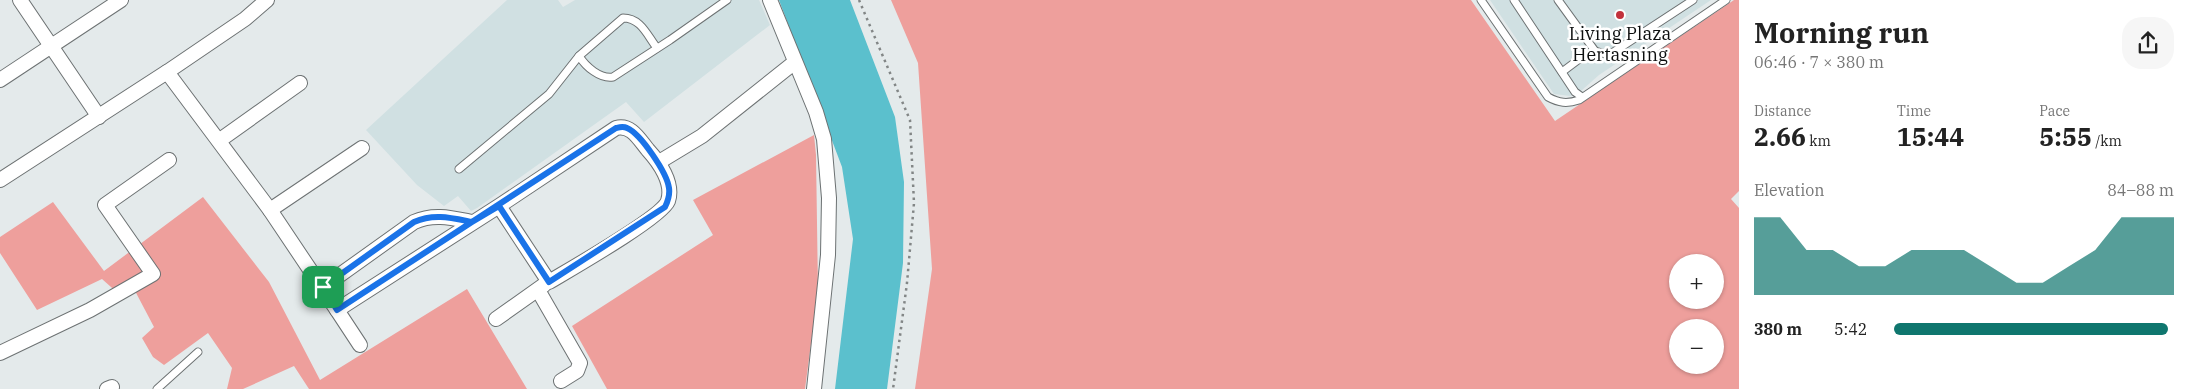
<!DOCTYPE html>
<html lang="en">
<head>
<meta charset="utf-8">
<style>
  :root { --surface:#fff; --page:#f6f6f6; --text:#222; --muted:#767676; --accent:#0f766e }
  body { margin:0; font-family:"IBM Plex Serif",serif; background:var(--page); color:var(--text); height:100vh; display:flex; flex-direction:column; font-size:19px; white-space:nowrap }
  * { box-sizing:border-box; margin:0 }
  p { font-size:16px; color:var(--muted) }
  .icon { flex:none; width:28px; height:28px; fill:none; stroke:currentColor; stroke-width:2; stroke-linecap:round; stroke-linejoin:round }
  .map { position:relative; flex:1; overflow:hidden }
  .side { display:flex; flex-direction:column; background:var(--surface); width:450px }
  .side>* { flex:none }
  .controls { position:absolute; left:1669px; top:254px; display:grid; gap:10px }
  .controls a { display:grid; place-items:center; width:55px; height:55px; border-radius:50%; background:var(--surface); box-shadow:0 1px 4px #0004; font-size:25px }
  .pin { position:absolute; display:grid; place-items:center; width:42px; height:42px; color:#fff; margin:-21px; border-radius:10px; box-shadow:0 2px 8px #0006 }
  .round { display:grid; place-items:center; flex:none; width:52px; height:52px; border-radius:20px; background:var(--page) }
  .overview { display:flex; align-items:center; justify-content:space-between; height:85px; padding:0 15px }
  h1 { font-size:28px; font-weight:700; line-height:38px }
  .stats { display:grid; grid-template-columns:repeat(3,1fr); gap:8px; height:85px; padding:5px 15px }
  .stats div { display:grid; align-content:center }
  .stats b { font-size:25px; font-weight:700 }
  .stats small { font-size:14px; font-weight:400 }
  .stats p { font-size:14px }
  .chart { height:140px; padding:10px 15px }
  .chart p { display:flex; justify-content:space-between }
  .chart svg { width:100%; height:90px; margin-top:5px; fill:var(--accent); opacity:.7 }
  ul { padding:0 15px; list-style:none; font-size:16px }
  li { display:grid; grid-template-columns:80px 60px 1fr; align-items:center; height:38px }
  li i { height:12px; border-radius:6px; background:var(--accent) }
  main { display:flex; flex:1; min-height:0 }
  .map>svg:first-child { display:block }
  .built { fill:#d0e0e2 }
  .green { fill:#ee9f9c; fill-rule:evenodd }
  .water { fill:#5bc0cd }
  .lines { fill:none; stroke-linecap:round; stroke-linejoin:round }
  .lane-casing { stroke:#6d7273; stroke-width:9 }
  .street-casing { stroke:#6d7273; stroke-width:16 }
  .path { stroke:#828686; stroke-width:2.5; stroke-dasharray:2.5 4; stroke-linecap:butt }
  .lane { stroke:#fff; stroke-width:7 }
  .street { stroke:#fff; stroke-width:14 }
  .route-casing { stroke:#fff; stroke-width:10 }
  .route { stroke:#1a73e8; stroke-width:6 }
  .poi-dot { fill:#c2323c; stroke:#fff; stroke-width:2 }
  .labels { text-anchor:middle; stroke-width:5; stroke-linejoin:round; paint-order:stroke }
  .poi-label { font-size:18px; fill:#0c0e0e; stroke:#fff }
</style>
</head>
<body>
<main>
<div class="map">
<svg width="1739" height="389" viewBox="0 0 1739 389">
  <rect width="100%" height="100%" fill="#e4eaeb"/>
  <g class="built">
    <path d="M 507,0 L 558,0 L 563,7 L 575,0 L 759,0 L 770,25 L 644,122 L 626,102 L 477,208 L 471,211 L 458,196 L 444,206 L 417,185 L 366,130 Z"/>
    <path d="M 1490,0 L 1711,0 L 1599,75 L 1581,91 L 1570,96 L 1554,94 Z"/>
  </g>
  <g class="green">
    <path d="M 891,0 L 1471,0 L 1555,121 L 1734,0 L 1739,0 L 1739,191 L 1731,199 L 1739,208 L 1739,389 L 915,389 L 932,269 L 918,63 ZM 1678,262 L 1715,262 L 1715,300 L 1678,300 ZM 1678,328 L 1715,328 L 1715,365 L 1678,365 Z"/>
    <path d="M 814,135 L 816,155 L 818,290 L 805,389 L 607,389 L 572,326 L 713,235 L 693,200 Z"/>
    <path d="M 203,197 L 269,282 L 320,380 L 467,289 L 527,389 L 309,389 L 294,366 L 243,389 L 227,389 L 232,368 L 208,333 L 164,365 L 153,357 L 142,338 L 154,327 L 134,289 L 120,295 L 102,279 L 37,310 L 0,253 L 0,237 L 53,202 L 104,271 Z"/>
  </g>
  <path class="water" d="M 779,0 L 850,0 L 895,117 L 904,182 L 903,263 L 887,389 L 835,389 L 853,239 L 842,167 Z"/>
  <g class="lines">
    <g class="lane-casing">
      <g id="lane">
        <path d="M 1481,0 L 1548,97 C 1559,103 1567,104 1579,100 L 1726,0"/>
        <path d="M 1514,0 L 1575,92 L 1582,97"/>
        <path d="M 1558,0 L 1595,51"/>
        <path d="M 579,56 L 623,18 C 641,18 647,35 657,48"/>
        <path d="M 1562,72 L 1578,60 L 1595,51 L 1609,55 L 1693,0"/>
        <path d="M 459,169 L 549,94 L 579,56 C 586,67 600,79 613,77 L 670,40 L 727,0"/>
        <path d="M 157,389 L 198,352"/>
      </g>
    </g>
    <g class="street-casing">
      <g id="street">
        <path d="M 20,0 L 99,117"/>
        <path d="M 770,0 L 816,112 L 824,139 L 829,198 L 828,255 L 814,389"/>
        <path d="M 167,72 L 245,19 L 267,0"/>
        <path d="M 0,80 L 121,0"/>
        <path d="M 220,140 L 300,83"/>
        <path d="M 659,162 L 702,136 L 795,62"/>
        <path d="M 0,180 L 167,72 L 270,210 L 337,310 L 499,206 L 616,128 C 631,124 639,139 648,150 C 659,162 674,183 668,201 C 662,217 569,270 549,282 L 499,206"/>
        <path d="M 270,210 L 362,148"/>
        <path d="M 323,287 L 414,222 C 434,213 452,218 472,222"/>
        <path d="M 538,290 L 580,363 L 577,371 L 561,381"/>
        <path d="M 337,310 L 360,345"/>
        <path d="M 496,319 L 544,285"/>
        <path d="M 0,353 L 90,310 L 153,274 L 105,205 L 169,160"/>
        <path d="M 107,389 L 112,387"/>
      </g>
    </g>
    <path class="path" d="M 859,0 L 910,120 L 914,203 L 907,283 L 893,389"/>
    <use href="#lane" class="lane"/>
    <use href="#street" class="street"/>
  </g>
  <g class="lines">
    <g class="route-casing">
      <path id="route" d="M 323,287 L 337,310 L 616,128 C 620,127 623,126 627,128 C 641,134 667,173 669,188 C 670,195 668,201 665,207 L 549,282 L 499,206 L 472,222 C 452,218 434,213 414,222 L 323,287"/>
    </g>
    <use href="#route" class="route"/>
  </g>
  <circle class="poi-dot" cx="1620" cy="15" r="5"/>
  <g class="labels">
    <g class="poi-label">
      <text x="1620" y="40">Living Plaza<tspan x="1620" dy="21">Hertasning</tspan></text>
    </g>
  </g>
</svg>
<div class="controls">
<a>+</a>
<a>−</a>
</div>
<div class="pin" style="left:323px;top:287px;background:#1e9e55"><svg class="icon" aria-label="arrive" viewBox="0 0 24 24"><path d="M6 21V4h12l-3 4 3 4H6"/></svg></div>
</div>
<section class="side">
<div class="overview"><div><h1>Morning run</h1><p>06:46 · 7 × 380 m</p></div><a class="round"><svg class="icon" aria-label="share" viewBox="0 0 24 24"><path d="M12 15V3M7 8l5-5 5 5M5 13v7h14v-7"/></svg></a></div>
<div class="stats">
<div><p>Distance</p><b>2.66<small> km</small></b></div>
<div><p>Time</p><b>15:44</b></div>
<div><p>Pace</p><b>5:55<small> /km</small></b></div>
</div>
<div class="chart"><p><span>Elevation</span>84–88 m</p>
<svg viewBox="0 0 160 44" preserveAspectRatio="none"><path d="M0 44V6L10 6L20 22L30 22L40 30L50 30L60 22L70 22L80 22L90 30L100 38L110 38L120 30L130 22L140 6L150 6L160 6V44z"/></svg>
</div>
<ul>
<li><b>380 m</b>5:42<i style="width:98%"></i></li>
</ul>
</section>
</main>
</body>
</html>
